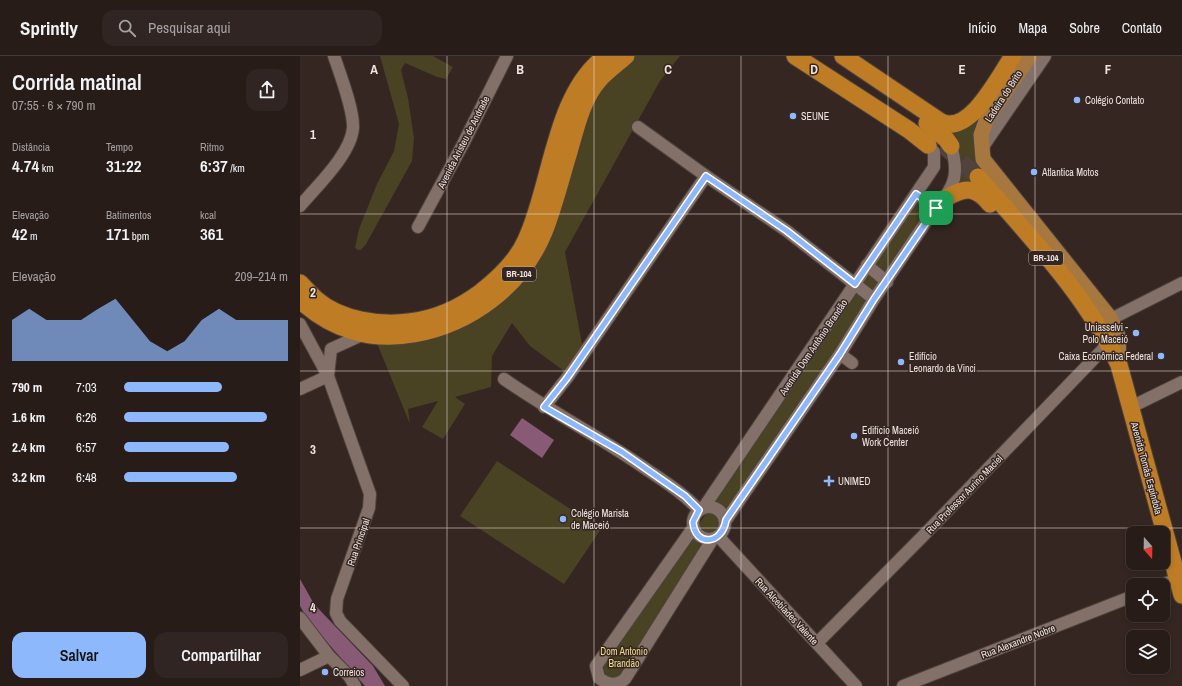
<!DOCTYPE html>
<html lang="pt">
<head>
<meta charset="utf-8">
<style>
  :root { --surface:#281c19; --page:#302522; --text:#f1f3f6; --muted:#a5a1a2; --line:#443a38; --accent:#8db9fc }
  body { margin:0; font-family:"Archivo Narrow",sans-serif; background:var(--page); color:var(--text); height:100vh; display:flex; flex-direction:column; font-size:15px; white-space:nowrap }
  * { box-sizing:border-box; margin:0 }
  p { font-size:13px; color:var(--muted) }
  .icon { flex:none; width:22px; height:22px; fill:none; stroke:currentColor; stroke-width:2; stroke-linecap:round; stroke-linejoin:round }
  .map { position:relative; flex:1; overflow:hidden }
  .sheet { display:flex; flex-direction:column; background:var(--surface); width:300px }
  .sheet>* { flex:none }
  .needle { width:26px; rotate:160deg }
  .buttons { position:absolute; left:826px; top:470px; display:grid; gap:8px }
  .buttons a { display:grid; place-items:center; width:44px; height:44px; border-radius:8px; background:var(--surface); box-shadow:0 2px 6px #0003,0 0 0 1px var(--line); font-size:20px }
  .pin { position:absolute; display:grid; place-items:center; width:34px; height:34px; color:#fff; margin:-17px; border-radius:8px; box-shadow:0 2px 6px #0006 }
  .round { display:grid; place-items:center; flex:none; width:42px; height:42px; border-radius:12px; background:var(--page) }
  .head { display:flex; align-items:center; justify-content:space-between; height:68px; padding:0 12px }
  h1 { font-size:22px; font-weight:600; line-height:30px }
  .stats { display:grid; grid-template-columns:repeat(3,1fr); gap:6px; height:68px; padding:4px 12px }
  .stats div { display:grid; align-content:center }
  .stats b { font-size:17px; font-weight:600 }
  .stats small { font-size:11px; font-weight:400 }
  .stats p { font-size:11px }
  .chart { height:112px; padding:8px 12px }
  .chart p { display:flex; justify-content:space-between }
  .chart svg { width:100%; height:72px; margin-top:4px; fill:var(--accent); opacity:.7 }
  .primary-button { display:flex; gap:8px; margin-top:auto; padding:8px 12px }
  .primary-button a { flex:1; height:46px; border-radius:12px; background:var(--accent); color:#111; font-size:16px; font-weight:600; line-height:46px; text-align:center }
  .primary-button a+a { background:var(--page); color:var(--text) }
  ul { padding:0 12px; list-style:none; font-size:13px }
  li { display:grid; grid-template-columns:64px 48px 1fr; align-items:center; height:30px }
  li i { height:10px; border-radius:5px; background:var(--accent) }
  header { display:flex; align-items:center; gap:24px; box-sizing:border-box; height:56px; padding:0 20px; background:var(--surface); border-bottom:1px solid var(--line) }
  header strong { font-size:19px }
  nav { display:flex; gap:22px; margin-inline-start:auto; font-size:14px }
  .search { width:280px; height:36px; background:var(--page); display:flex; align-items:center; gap:10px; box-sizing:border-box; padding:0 14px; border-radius:12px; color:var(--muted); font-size:15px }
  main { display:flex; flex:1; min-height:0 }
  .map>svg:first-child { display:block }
  .green { fill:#494223 }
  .water { fill:#885a75 }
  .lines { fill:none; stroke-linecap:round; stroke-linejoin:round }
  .highway-tunnel { stroke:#51423e; stroke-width:17; stroke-dasharray:17 8; stroke-linecap:butt }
  .minor-casing { stroke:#4e423d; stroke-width:14 }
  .major-casing { stroke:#4e423d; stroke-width:17 }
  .highway-casing { stroke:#4e423d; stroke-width:19 }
  .minor { stroke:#827069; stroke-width:12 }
  .major { stroke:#a67840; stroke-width:15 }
  .highway { stroke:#be7d24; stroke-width:17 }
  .route-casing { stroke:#fff; stroke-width:8 }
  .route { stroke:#8db9fc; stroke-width:5 }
  .grid { fill:none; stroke:#eee4e0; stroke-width:1; stroke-opacity:0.55 }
  .poi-dot { fill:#8db9fc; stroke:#352621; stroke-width:1.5 }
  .labels { text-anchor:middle; stroke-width:3; stroke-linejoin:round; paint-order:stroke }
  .shield { fill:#352621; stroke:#b6aba7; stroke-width:1 }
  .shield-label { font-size:9px; font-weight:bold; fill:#eee4e0 }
  .street-label { font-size:10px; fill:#eee4e0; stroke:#352621 }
  .poi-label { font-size:10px; fill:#eee4e0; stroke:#352621; text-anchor:start }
  .park-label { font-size:10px; fill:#f0de8f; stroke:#352621 }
  .grid-label { font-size:13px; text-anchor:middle; font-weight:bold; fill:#eee4e0; stroke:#352621; stroke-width:3; stroke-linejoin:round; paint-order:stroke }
</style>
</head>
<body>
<header>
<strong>Sprintly</strong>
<div class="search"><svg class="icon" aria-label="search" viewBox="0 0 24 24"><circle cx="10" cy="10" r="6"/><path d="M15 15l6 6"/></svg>Pesquisar aqui</div>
<nav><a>Início</a><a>Mapa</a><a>Sobre</a><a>Contato</a></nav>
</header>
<main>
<section class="sheet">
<div class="head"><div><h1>Corrida matinal</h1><p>07:55 · 6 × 790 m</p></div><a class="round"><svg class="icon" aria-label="share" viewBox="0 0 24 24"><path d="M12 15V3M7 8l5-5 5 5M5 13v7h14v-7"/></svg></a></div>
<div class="stats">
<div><p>Distância</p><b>4.74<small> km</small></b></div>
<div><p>Tempo</p><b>31:22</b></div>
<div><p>Ritmo</p><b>6:37<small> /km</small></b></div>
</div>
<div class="stats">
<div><p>Elevação</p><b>42<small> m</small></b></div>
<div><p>Batimentos</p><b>171<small> bpm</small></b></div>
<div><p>kcal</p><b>361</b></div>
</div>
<div class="chart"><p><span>Elevação</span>209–214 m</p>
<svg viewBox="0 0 160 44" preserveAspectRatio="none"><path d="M0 44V19L10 12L20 19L30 19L40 19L50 12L60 6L70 19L80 32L90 38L100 32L110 19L120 12L130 19L140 19L150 19L160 19V44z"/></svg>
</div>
<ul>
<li><b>790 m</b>7:03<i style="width:60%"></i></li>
<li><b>1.6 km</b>6:26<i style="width:87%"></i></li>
<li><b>2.4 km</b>6:57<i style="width:64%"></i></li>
<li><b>3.2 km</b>6:48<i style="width:69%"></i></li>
</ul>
<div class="primary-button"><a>Salvar</a><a>Compartilhar</a></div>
</section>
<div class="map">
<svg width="882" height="630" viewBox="0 0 882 630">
  <rect width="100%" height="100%" fill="#352621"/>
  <g class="green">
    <path d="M 80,0 L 133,0 L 153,11 L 146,23 L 137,21 L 105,7 L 101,14 L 108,42 L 114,82 L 112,105 L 66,188 L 61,194 L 58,194 L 55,192 L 59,173 L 77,128 L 94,95 L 99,68 Z"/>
    <path d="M 326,0 L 380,0 L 360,25 L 265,196 L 282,288 L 268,318 L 230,290 L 212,267 L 192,300 L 191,331 L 155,341 L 165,348 L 143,383 L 122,371 L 138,345 L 108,353 L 110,368 L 74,280 L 188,247 L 281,57 Z"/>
    <path d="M 680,60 L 674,85 L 683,119 L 673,129 L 654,133 L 644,73 Z"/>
    <path d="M 620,142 L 637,158 L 326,622 L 307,624 L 302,611 Z"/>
    <path d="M 197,405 L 301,473 L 264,528 L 160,460 Z"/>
  </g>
  <g class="water">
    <path d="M 222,362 L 254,384 L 242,402 L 210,379 Z"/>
    <path d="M 0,523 L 14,548 L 73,610 L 85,630 L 65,630 L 8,564 L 0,550 Z"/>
  </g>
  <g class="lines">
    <path class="highway-tunnel" d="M 643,89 L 678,121"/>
    <g class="minor-casing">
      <g id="minor">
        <path d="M 338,71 L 406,120 L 487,175 L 574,243"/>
        <path d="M 682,92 L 745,0"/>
        <path d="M 616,138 L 636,151"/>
        <path d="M 0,150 C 17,130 51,98 53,72 C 54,54 40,18 34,0"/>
        <path d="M 118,171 L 163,88 L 207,0"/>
        <path d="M 567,209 L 587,226"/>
        <path d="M 811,263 L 882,227"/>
        <path d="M 0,268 L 28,320 L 70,438 L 69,452 L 37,543 L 36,557 L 40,565 L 103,630"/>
        <path d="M 540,298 L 552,307"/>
        <path d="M 204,323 C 251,356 302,382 349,415 C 367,427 384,438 399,454"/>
        <path d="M 0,333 L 28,320 L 31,293 L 64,278"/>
        <path d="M 244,351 L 267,322 L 406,120"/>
        <path d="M 831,351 L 882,326"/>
        <circle cx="409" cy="467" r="16"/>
        <path d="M 404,451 L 634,111 L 634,96 L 628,89"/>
        <path d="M 426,464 L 540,298 L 574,243 L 636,151 C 656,131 659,116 651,90"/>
        <path d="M 393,472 L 296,610 L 299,622 C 308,629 316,630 325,623 L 412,484"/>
        <path d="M 418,480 L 556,630"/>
        <path d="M 861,529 L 882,521"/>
        <path d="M 0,562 L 29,600 L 49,620 L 55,630"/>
        <path d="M 517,587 L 622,481 L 809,287"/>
        <path d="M 0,614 L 29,600"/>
        <path d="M 603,630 L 833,540"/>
      </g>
    </g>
    <g class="major-casing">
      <path id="major" d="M 730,0 L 687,62 L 681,79 L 683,103 L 811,263 L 818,280 L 819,308"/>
    </g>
    <g class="highway-casing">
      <g id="highway">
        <path d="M 495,0 L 609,74 L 628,89"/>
        <path d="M 543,0 L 641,66 C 670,80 699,20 713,0"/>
        <path d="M 627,67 L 646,83 L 651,90"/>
        <path d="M 678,121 C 729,180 786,238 819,309 L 882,539"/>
        <path d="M 646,142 C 665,131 675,130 690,148"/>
        <path d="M 0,227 C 6,233 11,239 17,244 C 40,264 81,270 109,266 C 135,263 161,251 181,236 C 200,221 217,205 226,184 C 252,129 254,37 306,0"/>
        <path d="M 0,244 C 31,273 71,286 114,278 C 170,268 222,230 244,176 C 254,151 261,122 269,96 C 276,72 282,43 299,24 C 307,15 317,8 326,0"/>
      </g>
    </g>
    <use href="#minor" class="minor"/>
    <use href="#major" class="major"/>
    <use href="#highway" class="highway"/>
  </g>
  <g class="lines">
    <g class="route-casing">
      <path id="route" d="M 406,120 L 487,175 L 555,228 L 616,138 L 636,152 L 574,243 L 540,298 L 426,464 C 422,489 395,491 393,466 L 399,454 L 385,440 L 322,396 L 244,351 L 267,322 Z"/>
    </g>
    <use href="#route" class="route"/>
  </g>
  <path class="grid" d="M 147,0 L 147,630M 294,0 L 294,630M 441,0 L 441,630M 588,0 L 588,630M 735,0 L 735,630M 0,158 L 882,158M 0,315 L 882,315M 0,472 L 882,472"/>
  <g class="poi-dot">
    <circle cx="777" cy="44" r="4"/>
    <circle cx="493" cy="60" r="4"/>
    <circle cx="734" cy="116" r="4"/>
    <circle cx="836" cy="277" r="4"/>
    <circle cx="861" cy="300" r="4"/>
    <circle cx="601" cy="306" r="4"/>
    <circle cx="554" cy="380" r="4"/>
    <path d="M527 419h4v4h4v4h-4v4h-4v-4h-4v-4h4z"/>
    <circle cx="263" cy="463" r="4"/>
    <circle cx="25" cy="616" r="4"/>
  </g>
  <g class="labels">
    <g class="shield">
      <rect x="729" y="195" width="34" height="14" rx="3"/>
      <rect x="202" y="211" width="34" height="14" rx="3"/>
    </g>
    <g class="shield-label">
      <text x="746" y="205">BR-104</text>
      <text x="219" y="221">BR-104</text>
    </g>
    <g class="street-label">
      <text transform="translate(703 40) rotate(-57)" y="4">Ladeira do Brito</text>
      <text transform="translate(163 86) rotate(-63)" y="4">Avenida Aristeu de Andrade</text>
      <text transform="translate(513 291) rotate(-56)" y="4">Avenida Dom Antônio Brandão</text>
      <text transform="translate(847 412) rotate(75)" y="4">Avenida Tomás Espíndola</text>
      <text transform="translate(664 438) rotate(-46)" y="4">Rua Professor Aurino Maciel</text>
      <text transform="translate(58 486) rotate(-71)" y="4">Rua Principal</text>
      <text transform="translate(487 555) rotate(47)" y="4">Rua Alcebíades Valente</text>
      <text transform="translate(718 585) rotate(-21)" y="4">Rua Alexandre Nobre</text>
    </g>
    <g class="poi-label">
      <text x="785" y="48">Colégio Contato</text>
      <text x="501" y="64">SEUNE</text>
      <text x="742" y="120">Atlantica Motos</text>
      <text x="828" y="275" text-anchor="end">Uniasselvi -<tspan x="828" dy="12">Polo Maceió</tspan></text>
      <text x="609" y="304">Edifício<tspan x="609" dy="12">Leonardo da Vinci</tspan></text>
      <text x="853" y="304" text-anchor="end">Caixa Econômica Federal</text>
      <text x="562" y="378">Edifício Maceió<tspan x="562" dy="12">Work Center</tspan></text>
      <text x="538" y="429">UNIMED</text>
      <text x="271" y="461">Colégio Marista<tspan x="271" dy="12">de Maceió</tspan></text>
      <text x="33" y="620">Correios</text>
    </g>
    <g class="park-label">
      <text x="324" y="599">Dom Antonio<tspan x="324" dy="12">Brandão</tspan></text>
    </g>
  </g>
  <g class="grid-label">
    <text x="74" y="18">A</text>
    <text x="220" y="18">B</text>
    <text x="368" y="18">C</text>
    <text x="514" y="18">D</text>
    <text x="662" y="18">E</text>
    <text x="808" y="18">F</text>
    <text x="13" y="83">1</text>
    <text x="13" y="241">2</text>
    <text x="13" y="398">3</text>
    <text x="13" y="556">4</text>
  </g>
</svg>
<div class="buttons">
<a><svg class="needle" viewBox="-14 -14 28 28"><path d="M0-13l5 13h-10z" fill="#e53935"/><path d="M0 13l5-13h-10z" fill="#a5a1a2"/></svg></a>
<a><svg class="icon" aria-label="locate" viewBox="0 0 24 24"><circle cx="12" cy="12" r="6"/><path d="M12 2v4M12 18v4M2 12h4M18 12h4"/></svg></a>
<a><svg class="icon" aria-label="layers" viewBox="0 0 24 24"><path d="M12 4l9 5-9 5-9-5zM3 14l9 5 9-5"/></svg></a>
</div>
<div class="pin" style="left:636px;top:152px;background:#1e9e55"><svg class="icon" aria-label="arrive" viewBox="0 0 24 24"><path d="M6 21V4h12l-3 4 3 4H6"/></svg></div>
</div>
</main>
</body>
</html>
